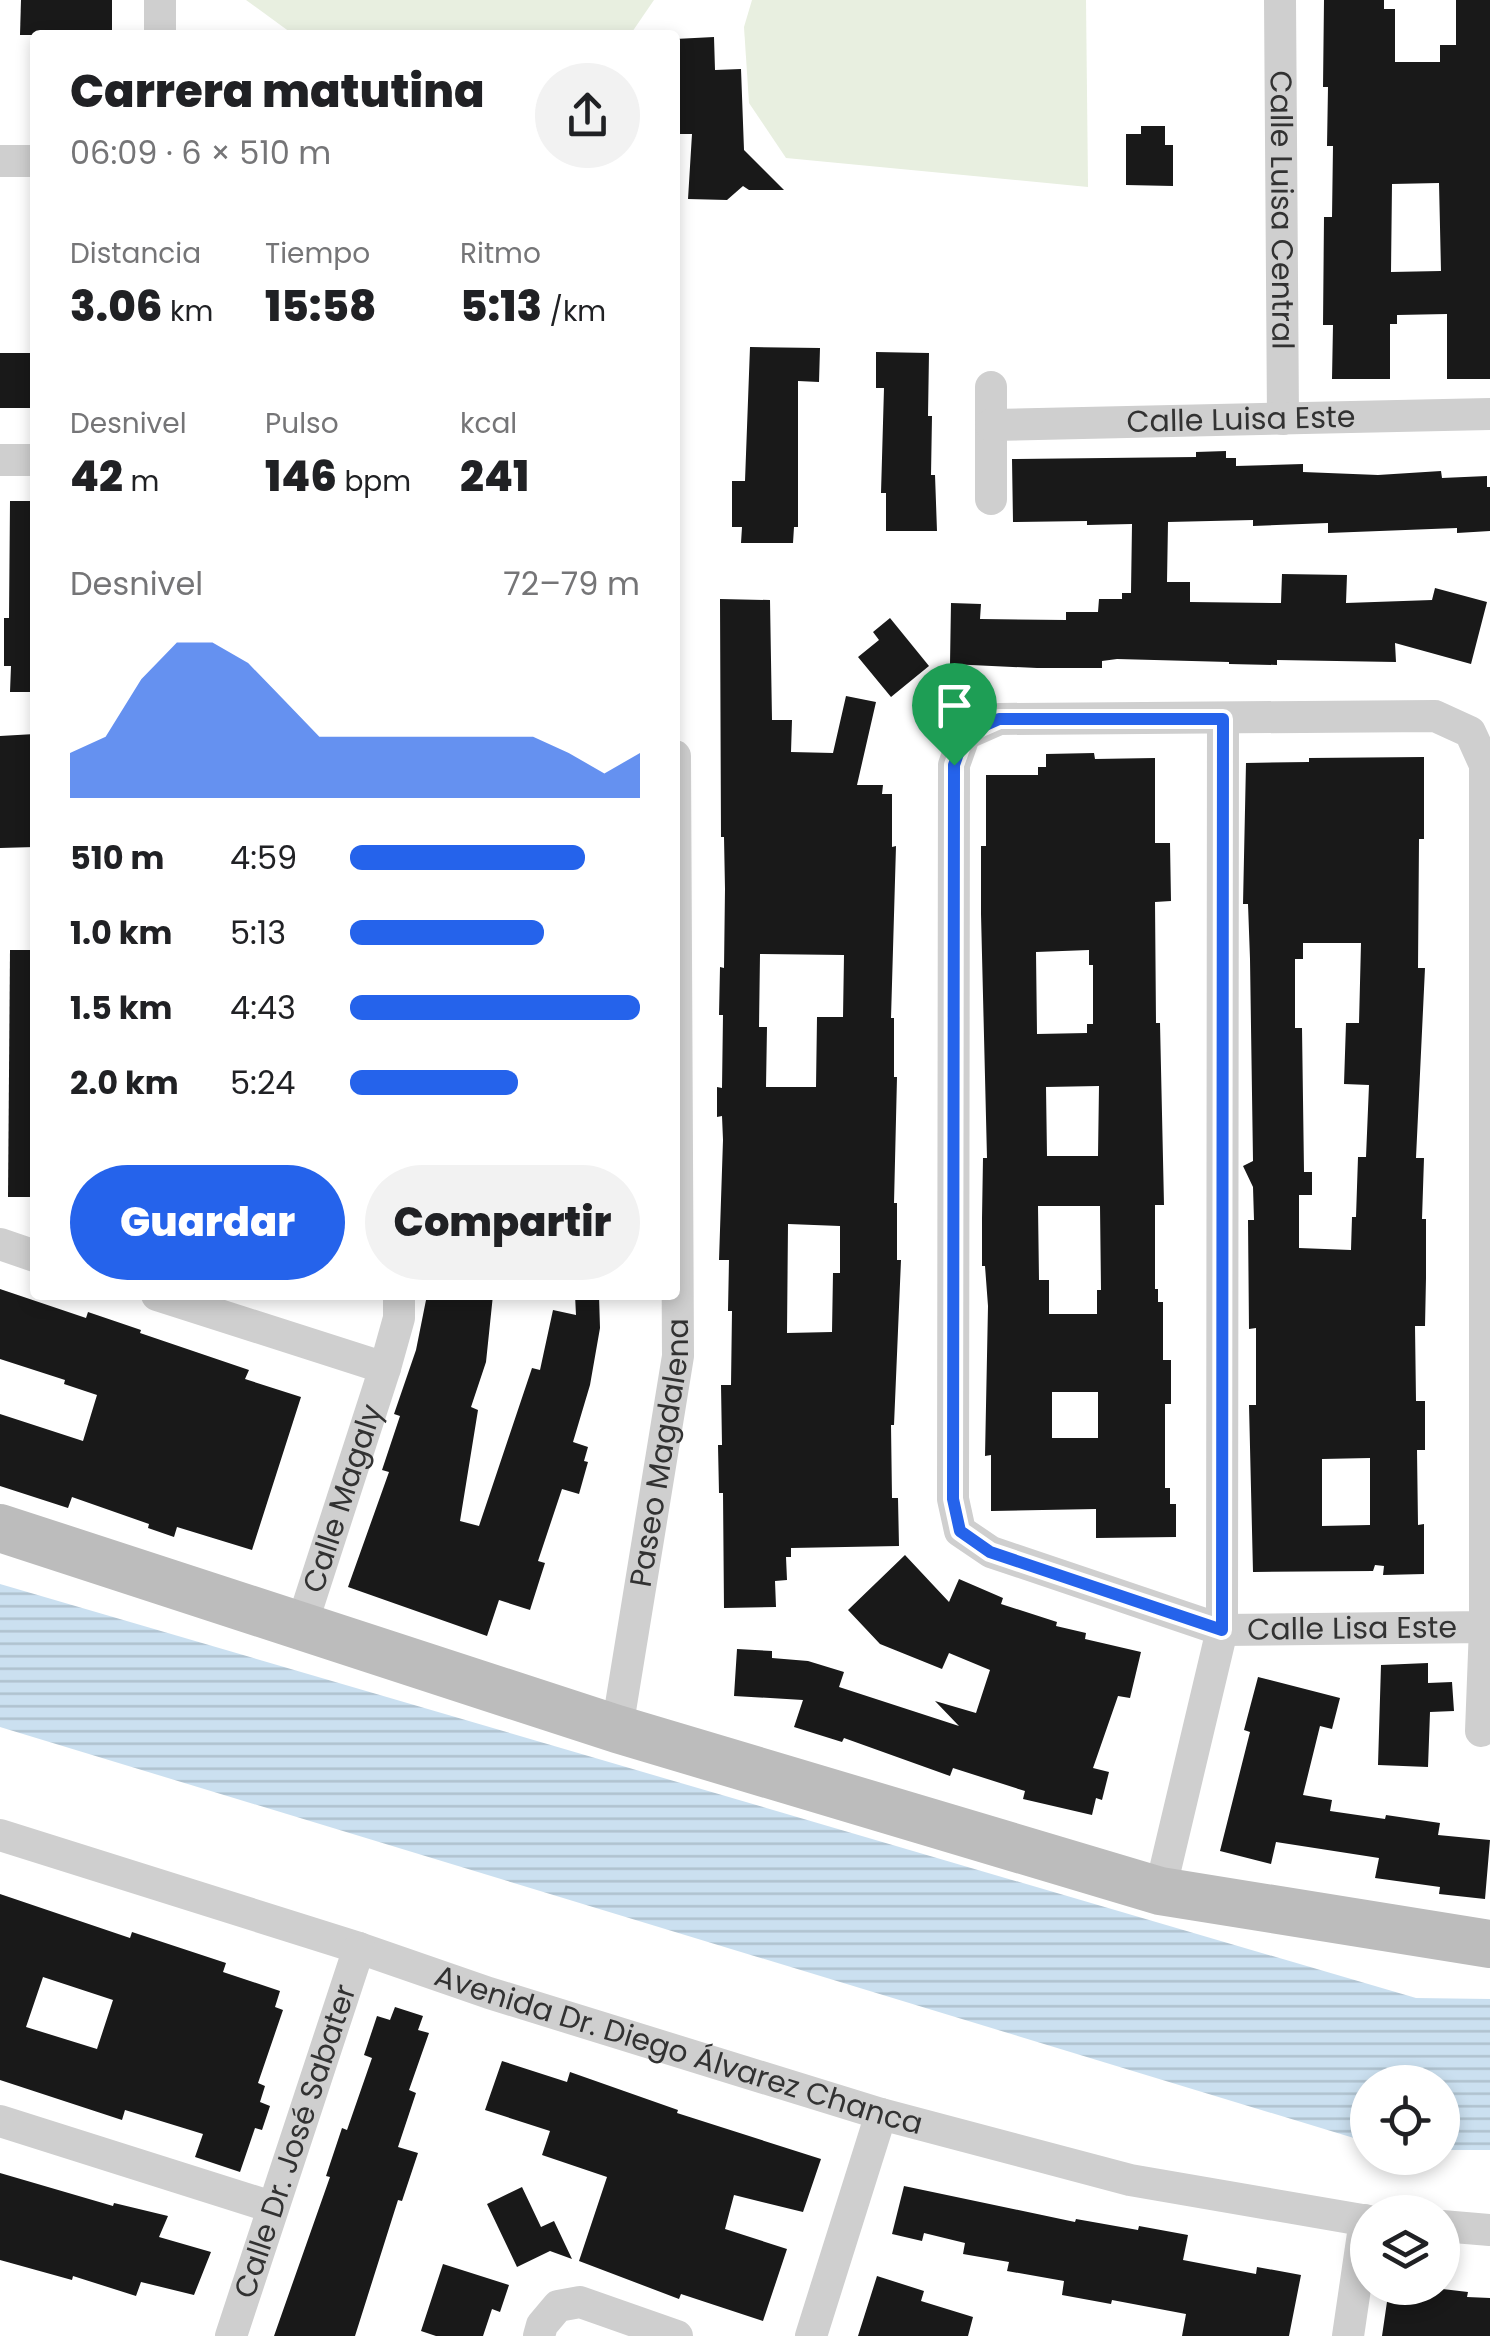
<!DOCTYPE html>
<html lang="es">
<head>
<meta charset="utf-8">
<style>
  :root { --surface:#fff; --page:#f2f2f2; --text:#202124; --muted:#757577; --accent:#2563eb }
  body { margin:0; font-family:Poppins,sans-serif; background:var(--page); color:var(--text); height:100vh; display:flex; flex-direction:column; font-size:38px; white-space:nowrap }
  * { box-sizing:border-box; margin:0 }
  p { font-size:32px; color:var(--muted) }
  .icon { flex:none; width:55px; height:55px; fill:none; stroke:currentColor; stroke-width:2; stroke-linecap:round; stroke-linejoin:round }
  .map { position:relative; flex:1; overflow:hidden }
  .drawer { position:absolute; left:30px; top:30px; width:650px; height:1270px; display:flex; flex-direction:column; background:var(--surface); border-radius:10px; box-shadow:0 5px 15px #0003 }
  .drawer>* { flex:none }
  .fabs { position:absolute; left:1350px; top:2065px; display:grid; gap:20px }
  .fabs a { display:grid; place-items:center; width:110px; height:110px; border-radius:50%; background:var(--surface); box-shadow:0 5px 15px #0003; font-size:50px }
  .pin { position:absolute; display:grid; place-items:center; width:85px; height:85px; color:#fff; margin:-102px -42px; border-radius:50% 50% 50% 0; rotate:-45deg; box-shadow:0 0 10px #0007 }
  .pin .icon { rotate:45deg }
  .round { display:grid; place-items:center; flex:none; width:105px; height:105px; border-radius:52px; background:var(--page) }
  .overview { display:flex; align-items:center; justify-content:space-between; height:170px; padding:0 40px }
  h1 { font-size:45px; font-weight:800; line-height:75px }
  .metrics { display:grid; grid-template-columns:repeat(3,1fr); gap:15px; height:170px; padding:10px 40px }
  .metrics div { display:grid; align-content:center }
  .metrics b { font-size:42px; font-weight:800 }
  .metrics small { font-size:28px; font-weight:400 }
  .metrics p { font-size:28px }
  .chart { height:280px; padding:20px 40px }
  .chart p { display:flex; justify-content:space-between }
  .chart svg { width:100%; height:180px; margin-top:10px; fill:var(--accent); opacity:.7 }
  .button { display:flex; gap:20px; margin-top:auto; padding:20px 40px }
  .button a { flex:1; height:115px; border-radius:60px; background:var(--accent); color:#fff; font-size:40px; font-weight:800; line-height:115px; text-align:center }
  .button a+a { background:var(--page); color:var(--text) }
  ul { padding:0 40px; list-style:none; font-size:32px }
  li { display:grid; grid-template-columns:160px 120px 1fr; align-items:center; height:75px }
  li i { height:25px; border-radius:12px; background:var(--accent) }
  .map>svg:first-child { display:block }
  .pitch { fill:#e8efe0 }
  .water { fill:url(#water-rules) }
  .building { fill:#191919; fill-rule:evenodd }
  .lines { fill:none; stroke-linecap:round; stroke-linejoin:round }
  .street { stroke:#cfcfcf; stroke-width:32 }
  .secondary { stroke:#bcbcbc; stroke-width:48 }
  .route-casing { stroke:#fff; stroke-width:20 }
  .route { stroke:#2563eb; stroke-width:12 }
  .labels { text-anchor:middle; stroke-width:10; stroke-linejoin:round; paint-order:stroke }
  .street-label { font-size:30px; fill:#323232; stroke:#fff }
</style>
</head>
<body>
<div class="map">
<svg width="1490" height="2336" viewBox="0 0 1490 2336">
  <defs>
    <pattern id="water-rules" width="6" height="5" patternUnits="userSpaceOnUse" patternTransform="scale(2.5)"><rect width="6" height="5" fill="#cbe0f0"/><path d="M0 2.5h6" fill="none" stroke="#afc1ce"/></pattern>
  </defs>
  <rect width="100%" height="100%" fill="#fff"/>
  <g class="pitch">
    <path d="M 246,0 L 654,0 L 630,35 L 294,35 Z"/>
    <path d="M 752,0 L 1086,0 L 1088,187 L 786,158 L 749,103 L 744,27 Z"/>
  </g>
  <path class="water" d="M 0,1584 L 1416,1998 L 1490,1999 L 1490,2150 L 1443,2150 L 1442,2082 L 1368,2082 L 1367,2142 L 0,1727 Z"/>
  <g class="building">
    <path d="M 21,0 L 112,0 L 112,35 L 20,35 Z"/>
    <path d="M 1324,0 L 1384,0 L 1384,9 L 1395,9 L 1395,62 L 1440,62 L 1440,45 L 1456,45 L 1456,0 L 1490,0 L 1490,379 L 1447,379 L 1447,314 L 1397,315 L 1397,324 L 1390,324 L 1390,379 L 1332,379 L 1333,325 L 1323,325 L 1324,217 L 1332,217 L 1333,146 L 1327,146 L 1328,87 L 1323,87 ZM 1439,183 L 1441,271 L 1391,272 L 1392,184 Z"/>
    <path d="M 714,37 L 715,70 L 741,69 L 744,150 L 784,190 L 749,190 L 743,186 L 727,200 L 688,199 L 692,134 L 675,134 L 675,39 Z"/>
    <path d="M 1141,126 L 1165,126 L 1165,145 L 1173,145 L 1173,186 L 1126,185 L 1126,134 L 1141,134 Z"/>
    <path d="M 750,347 L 820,348 L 819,382 L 798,381 L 798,527 L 794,527 L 793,543 L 741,543 L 742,527 L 732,527 L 732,481 L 745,481 Z"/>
    <path d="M 876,352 L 929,353 L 928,416 L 932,416 L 931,475 L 935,475 L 937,531 L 886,531 L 886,493 L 881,493 L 884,388 L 876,388 Z"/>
    <rect x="0" y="353" width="35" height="55"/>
    <path d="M 1226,451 L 1226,458 L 1236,458 L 1236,466 L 1303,464 L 1303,472 L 1378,475 L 1441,471 L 1442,478 L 1487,476 L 1487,487 L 1490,487 L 1490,531 L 1457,533 L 1457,528 L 1328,533 L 1328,523 L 1253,526 L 1253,520 L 1168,522 L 1167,582 L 1190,582 L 1190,602 L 1281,603 L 1282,574 L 1347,575 L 1346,603 L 1432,600 L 1435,588 L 1487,602 L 1471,664 L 1395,643 L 1396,662 L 1277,660 L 1277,665 L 1229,664 L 1229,662 L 1117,659 L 1102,661 L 1102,668 L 1037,668 L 950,664 L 951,603 L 981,604 L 980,619 L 1066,620 L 1066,612 L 1098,612 L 1099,599 L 1122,599 L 1122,593 L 1131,593 L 1132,524 L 1087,525 L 1087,521 L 1013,522 L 1012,459 L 1196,457 L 1196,452 Z"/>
    <path d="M 10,501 L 35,501 L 35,692 L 10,692 L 11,666 L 4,666 L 4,618 L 9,618 Z"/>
    <path d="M 720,599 L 770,600 L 772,720 L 792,720 L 791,752 L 833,753 L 846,696 L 876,702 L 857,785 L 883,785 L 882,794 L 892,794 L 892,847 L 896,846 L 891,1018 L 894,1018 L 894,1077 L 897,1077 L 894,1203 L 897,1203 L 897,1260 L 901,1260 L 894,1425 L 891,1425 L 892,1498 L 898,1498 L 899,1546 L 791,1548 L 791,1557 L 786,1557 L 787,1580 L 775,1581 L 776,1607 L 724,1608 L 723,1493 L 719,1493 L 718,1445 L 722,1445 L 721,1385 L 731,1385 L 732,1311 L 728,1311 L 729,1260 L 719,1260 L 723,1140 L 722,1116 L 717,1117 L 717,1087 L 722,1088 L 723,1015 L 719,1015 L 720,967 L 724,968 L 725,889 L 724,837 L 721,837 ZM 760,954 L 844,955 L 843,1017 L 817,1017 L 816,1087 L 766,1087 L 767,1027 L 759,1027 ZM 788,1224 L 840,1226 L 840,1273 L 833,1273 L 832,1332 L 787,1333 Z"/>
    <path d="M 890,618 L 929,666 L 891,697 L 858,657 L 879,640 L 873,632 Z"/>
    <path d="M 35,734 L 35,847 L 0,848 L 0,736 Z"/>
    <path d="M 1094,753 L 1095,759 L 1155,758 L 1155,843 L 1170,843 L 1171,901 L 1155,902 L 1156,1023 L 1160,1023 L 1164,1205 L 1155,1205 L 1155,1289 L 1158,1289 L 1158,1302 L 1163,1302 L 1163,1360 L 1171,1360 L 1171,1404 L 1165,1404 L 1165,1488 L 1170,1488 L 1170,1504 L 1176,1504 L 1176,1537 L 1096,1538 L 1096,1509 L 991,1511 L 991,1455 L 985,1456 L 988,1306 L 985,1266 L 982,1266 L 982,1218 L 983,1158 L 987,1158 L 981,914 L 981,846 L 986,846 L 986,775 L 1038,775 L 1038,767 L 1046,767 L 1046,754 ZM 1089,950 L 1089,965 L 1093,965 L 1093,1024 L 1087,1024 L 1087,1033 L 1037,1034 L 1036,952 ZM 1099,1086 L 1098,1156 L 1047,1156 L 1046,1087 ZM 1038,1206 L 1100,1206 L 1101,1290 L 1097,1290 L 1097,1314 L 1049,1314 L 1049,1280 L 1039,1280 ZM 1052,1392 L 1098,1392 L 1098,1438 L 1052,1438 Z"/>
    <path d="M 1424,757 L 1424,839 L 1419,839 L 1418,968 L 1425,968 L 1416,1158 L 1424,1158 L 1422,1219 L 1426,1219 L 1426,1278 L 1425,1326 L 1415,1326 L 1416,1401 L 1425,1401 L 1425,1450 L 1417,1450 L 1418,1525 L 1424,1524 L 1424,1574 L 1383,1575 L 1384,1566 L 1375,1565 L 1373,1571 L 1253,1572 L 1249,1405 L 1256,1405 L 1256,1328 L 1249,1329 L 1248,1220 L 1254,1220 L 1253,1187 L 1243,1166 L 1253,1161 L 1250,959 L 1248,904 L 1243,904 L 1246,763 L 1309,762 L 1309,758 ZM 1303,943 L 1361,943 L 1359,1023 L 1346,1023 L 1344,1084 L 1369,1085 L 1366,1157 L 1358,1157 L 1356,1217 L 1352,1217 L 1351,1250 L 1299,1248 L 1299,1195 L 1312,1195 L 1312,1172 L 1304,1172 L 1302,1028 L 1295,1028 L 1295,959 L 1303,959 ZM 1370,1458 L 1370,1525 L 1322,1526 L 1322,1459 Z"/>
    <path d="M 10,950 L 35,950 L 35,1197 L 8,1197 Z"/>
    <path d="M 0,1289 L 86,1318 L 88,1312 L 141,1330 L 140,1333 L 249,1370 L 245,1379 L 301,1397 L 252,1550 L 177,1527 L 174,1537 L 148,1528 L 149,1524 L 72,1497 L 68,1508 L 0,1486 L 0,1414 L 83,1441 L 97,1395 L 64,1384 L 65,1380 L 0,1359 Z"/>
    <path d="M 427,1295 L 493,1295 L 486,1362 L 471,1407 L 478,1410 L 460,1521 L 479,1526 L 532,1368 L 540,1370 L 553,1310 L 576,1315 L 575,1295 L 599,1295 L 600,1328 L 590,1385 L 573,1442 L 588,1447 L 584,1461 L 588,1462 L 579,1494 L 562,1489 L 538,1561 L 545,1563 L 530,1610 L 499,1600 L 487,1636 L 348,1587 L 389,1472 L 382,1470 L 400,1416 L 394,1414 L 416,1350 Z"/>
    <path d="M 905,1555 L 949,1602 L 959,1579 L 1003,1598 L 1001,1604 L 1057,1622 L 1056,1626 L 1086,1633 L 1085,1639 L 1141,1652 L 1130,1698 L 1118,1696 L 1093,1768 L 1109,1772 L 1102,1800 L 1096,1798 L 1092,1815 L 1023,1799 L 1025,1791 L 953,1768 L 950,1776 L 844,1738 L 842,1742 L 794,1727 L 803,1700 L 734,1696 L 737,1649 L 772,1651 L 772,1658 L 808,1661 L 844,1672 L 839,1687 L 959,1726 L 935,1701 L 976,1713 L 990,1670 L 949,1653 L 942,1669 L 880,1644 L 848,1610 Z"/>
    <path d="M 1428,1663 L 1428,1683 L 1452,1682 L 1454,1711 L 1430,1712 L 1428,1767 L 1378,1765 L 1381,1665 Z"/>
    <path d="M 1258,1677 L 1340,1698 L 1332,1729 L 1320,1726 L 1303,1795 L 1332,1800 L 1330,1811 L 1385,1819 L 1386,1815 L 1440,1823 L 1438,1835 L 1490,1840 L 1485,1899 L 1439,1894 L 1440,1887 L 1375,1878 L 1379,1858 L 1276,1842 L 1271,1864 L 1220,1851 L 1250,1732 L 1244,1730 Z"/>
    <path d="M 0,1894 L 130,1938 L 132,1932 L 226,1963 L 223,1972 L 280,1991 L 275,2007 L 283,2010 L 258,2083 L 265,2086 L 260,2102 L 270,2106 L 262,2130 L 255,2128 L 240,2172 L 195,2157 L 203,2134 L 125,2110 L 122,2120 L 0,2080 ZM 43,1977 L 113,2000 L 97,2049 L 26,2027 Z"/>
    <path d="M 395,2007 L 423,2016 L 418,2030 L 429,2033 L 409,2090 L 416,2093 L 398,2147 L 418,2153 L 402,2201 L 398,2200 L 355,2336 L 274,2336 L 330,2177 L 326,2176 L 342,2128 L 347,2130 L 372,2058 L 364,2055 L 377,2016 L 390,2020 Z"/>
    <path d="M 502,2061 L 567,2082 L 570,2072 L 678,2110 L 677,2113 L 821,2159 L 803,2212 L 734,2195 L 725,2229 L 787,2249 L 763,2321 L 681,2294 L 679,2299 L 579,2261 L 607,2177 L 542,2155 L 550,2131 L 485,2110 Z"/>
    <path d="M 0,2173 L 113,2206 L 114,2203 L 168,2216 L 159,2237 L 211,2252 L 194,2295 L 141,2282 L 136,2296 L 73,2276 L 72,2280 L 0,2260 Z"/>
    <path d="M 904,2186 L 1075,2222 L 1076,2219 L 1138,2230 L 1139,2226 L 1188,2235 L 1183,2260 L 1256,2274 L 1257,2267 L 1301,2275 L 1289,2336 L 1182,2336 L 1186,2314 L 1112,2300 L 1111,2304 L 1062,2295 L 1064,2281 L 1007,2271 L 1009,2262 L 963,2254 L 965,2243 L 924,2233 L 922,2241 L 892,2234 Z"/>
    <path d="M 522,2187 L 541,2227 L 554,2221 L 572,2259 L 550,2251 L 517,2267 L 487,2204 Z"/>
    <path d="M 443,2264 L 509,2285 L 500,2312 L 492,2309 L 483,2336 L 436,2336 L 421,2331 Z"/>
    <path d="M 877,2276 L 924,2291 L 921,2301 L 973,2317 L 968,2336 L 858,2336 Z"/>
    <path d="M 1389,2288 L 1434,2288 L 1468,2292 L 1467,2297 L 1490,2298 L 1490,2336 L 1382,2336 Z"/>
  </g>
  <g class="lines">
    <g class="street">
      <path d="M 160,0 L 160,35"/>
      <path id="s1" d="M 1280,0 L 1283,419"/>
      <path d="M 0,161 L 35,161"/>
      <path d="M 991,387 L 991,499"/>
      <path id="s2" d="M 991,425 L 1490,414"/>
      <path d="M 0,460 L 35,460"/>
      <path d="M 0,1244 L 35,1256"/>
      <path d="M 157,1295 L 385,1368"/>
      <path id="s3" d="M 301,1627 L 385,1368 L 399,1318 L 399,1295"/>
      <path id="s4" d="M 617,1729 L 678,1356 L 675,756"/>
      <path id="s5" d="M 1481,1731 L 1485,1627 L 1485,765 L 1470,732 L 1435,716 L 999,719 L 965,734 L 954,765 L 953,1499 L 960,1531 L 991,1552 L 1222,1630 L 1485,1627"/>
      <path id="s6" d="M 0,1835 L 359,1948 L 489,1993 L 881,2114 L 1130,2180 L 1368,2221"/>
      <path d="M 1160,1891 L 1222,1630 L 1223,719"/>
      <path d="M 0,2121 L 272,2207"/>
      <path d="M 1442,2226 L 1490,2230"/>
      <path id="s7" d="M 231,2336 L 359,1948"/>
      <path d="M 539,2336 L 542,2325 L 558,2306 L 580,2302 L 677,2336"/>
      <path d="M 811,2336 L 881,2114"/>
      <path d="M 1348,2336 L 1365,2220"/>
    </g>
    <path class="secondary" d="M 0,1528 L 617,1729 L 1160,1891 L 1490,1944"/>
  </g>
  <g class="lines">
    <g class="route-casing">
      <path id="route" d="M 999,719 L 1223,719 L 1222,1630 L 990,1552 L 960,1531 L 953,1499 L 954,765 L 965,734 Z"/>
    </g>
    <use href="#route" class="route"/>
  </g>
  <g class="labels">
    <g class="street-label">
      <text dy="10" stroke="none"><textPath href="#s1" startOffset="210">Calle Luisa Central</textPath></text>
      <text dy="10" stroke="none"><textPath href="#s2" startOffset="250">Calle Luisa Este</textPath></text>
      <text dy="10" stroke="none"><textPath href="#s4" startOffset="280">Paseo Magdalena</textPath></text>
      <text dy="10" stroke="none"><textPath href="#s3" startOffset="135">Calle Magaly</textPath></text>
      <text dy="10" stroke="none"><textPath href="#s5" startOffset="2725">Calle Lisa Este</textPath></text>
      <text dy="10" stroke="none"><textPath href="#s6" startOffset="712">Avenida Dr. Diego Álvarez Chanca</textPath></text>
      <text dy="10" stroke="none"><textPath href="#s7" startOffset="205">Calle Dr. José Sabater</textPath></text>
    </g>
  </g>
</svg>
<div class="fabs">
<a><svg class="icon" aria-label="locate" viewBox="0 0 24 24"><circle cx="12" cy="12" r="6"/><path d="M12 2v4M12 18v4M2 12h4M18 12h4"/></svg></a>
<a><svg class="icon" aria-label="layers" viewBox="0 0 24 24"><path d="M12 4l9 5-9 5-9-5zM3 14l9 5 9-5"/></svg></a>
</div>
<div class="pin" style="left:954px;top:765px;background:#1e9e55"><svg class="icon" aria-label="arrive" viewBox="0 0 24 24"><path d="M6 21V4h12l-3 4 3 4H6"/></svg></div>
<section class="drawer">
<div class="overview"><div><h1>Carrera matutina</h1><p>06:09 · 6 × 510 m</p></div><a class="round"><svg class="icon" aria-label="share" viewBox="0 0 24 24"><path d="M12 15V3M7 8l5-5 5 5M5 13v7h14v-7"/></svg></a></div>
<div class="metrics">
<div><p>Distancia</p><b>3.06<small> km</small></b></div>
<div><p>Tiempo</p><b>15:58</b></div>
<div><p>Ritmo</p><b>5:13<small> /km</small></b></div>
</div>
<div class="metrics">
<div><p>Desnivel</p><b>42<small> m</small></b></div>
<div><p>Pulso</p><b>146<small> bpm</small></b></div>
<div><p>kcal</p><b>241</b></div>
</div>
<div class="chart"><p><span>Desnivel</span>72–79 m</p>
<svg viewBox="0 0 160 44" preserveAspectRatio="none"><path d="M0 44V33L10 29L20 15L30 6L40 6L50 11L60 20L70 29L80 29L90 29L100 29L110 29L120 29L130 29L140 33L150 38L160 33V44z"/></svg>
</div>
<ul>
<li><b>510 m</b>4:59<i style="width:81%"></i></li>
<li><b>1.0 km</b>5:13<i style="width:67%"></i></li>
<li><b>1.5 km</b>4:43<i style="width:100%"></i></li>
<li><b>2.0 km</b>5:24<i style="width:58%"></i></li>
</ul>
<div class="button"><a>Guardar</a><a>Compartir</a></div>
</section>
</div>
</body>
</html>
